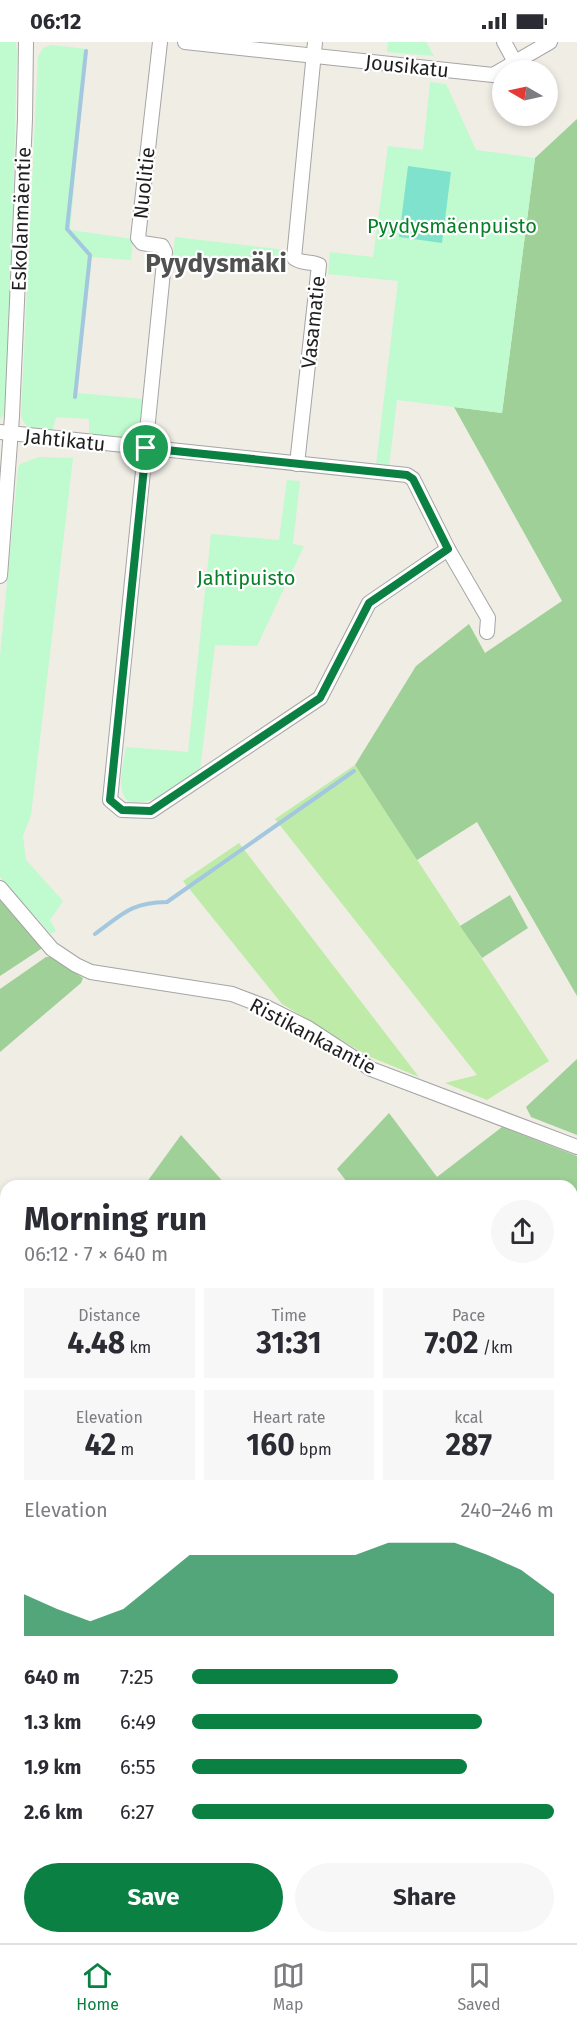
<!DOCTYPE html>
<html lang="en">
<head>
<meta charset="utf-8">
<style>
  :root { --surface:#fff; --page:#f7f7f7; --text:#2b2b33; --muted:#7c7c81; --line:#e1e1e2; --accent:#0b8043 }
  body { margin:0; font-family:"Fira Sans",sans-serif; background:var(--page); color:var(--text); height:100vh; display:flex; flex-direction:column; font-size:22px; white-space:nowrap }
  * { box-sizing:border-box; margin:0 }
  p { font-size:20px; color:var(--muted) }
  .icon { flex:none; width:33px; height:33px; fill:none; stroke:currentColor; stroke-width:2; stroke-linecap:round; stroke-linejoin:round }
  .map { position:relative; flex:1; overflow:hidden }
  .drawer { position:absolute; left:0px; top:1138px; width:578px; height:764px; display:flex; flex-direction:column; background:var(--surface); border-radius:18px 18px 0 0; box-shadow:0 3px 9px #0003 }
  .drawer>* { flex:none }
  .needle { width:39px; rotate:279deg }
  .fabs { position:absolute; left:492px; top:18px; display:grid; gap:12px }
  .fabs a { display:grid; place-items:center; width:66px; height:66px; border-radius:50%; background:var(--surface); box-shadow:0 3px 9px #0003; font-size:30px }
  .pin { position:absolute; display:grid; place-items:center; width:51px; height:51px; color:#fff; margin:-26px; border:3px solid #fff; border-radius:50%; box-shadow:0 2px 6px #0007 }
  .round { display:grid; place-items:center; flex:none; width:63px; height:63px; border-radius:32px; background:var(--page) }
  .head { display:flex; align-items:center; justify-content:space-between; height:102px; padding:0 24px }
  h1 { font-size:33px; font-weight:700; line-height:45px }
  .figures { display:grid; grid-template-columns:repeat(3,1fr); gap:9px; height:102px; padding:6px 24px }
  .figures div { display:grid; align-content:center; border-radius:0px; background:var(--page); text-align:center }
  .figures b { font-size:30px; font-weight:700 }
  .figures small { font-size:16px; font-weight:400 }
  .figures p { font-size:16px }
  .chart { height:168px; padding:12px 24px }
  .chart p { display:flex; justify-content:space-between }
  .chart svg { width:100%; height:108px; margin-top:6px; fill:var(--accent); opacity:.7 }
  .cta { display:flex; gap:12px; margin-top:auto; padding:12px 24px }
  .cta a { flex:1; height:69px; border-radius:36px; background:var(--accent); color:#fff; font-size:24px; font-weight:700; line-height:69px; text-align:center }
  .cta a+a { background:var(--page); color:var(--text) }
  ul { padding:0 24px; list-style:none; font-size:20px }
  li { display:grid; grid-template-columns:96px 72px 1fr; align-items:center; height:45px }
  li i { height:15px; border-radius:8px; background:var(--accent) }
  .status { display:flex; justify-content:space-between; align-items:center; height:42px; padding:0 30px; background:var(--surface); direction:ltr }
  .status svg { height:16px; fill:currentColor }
  .menu { display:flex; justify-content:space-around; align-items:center; height:84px; border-top:2px solid var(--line); background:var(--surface); font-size:16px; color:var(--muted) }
  .menu a { display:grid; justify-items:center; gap:3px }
  .menu .on { color:var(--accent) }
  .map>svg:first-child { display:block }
  .grass { fill:#beeca8 }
  .forest { fill:#9ed097 }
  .park { fill:#bffbce }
  .pitch { fill:#7fe2cc }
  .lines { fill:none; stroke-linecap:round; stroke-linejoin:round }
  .stream { stroke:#a2c7df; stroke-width:4 }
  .minor-casing { stroke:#a5a5a5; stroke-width:16 }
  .secondary-casing { stroke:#587901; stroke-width:22 }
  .minor { stroke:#fff; stroke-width:14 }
  .secondary { stroke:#ecfcb5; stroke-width:20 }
  .route-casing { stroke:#fff; stroke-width:12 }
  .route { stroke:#0b8043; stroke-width:8 }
  .labels { text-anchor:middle; stroke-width:4.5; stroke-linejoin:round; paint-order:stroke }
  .street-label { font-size:20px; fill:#1e1e1e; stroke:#fff }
  .park-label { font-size:20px; fill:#078126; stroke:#fff }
  .district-label { font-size:26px; font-weight:bold; fill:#515151; stroke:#fff }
</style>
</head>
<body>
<div class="status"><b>06:12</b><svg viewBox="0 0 49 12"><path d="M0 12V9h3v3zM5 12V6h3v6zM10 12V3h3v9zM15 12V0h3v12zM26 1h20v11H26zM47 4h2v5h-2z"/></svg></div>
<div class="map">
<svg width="577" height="1901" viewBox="0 0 577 1901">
  <rect width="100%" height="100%" fill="#efede4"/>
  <g class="grass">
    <path d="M 355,723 L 549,1019 L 487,1058 L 445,1041 L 477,1033 L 275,777 Z"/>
    <path d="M 239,801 L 419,1035 L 368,1014 L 282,962 L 183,839 Z"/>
    <path d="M 221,1896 L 428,1896 L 420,1901 L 218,1901 Z"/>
  </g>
  <g class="forest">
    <path d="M 577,77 L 577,954 L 477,780 L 417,818 L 355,723 L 416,624 L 469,582 L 485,611 L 562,559 L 454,365 L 502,371 L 535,116 Z"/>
    <path d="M 510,853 L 528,886 L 482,916 L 460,884 Z"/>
    <path d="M 0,858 L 44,905 L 0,934 Z"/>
    <path d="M 46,915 L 51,915 L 83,936 L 81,941 L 0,1010 L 0,947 Z"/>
    <path d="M 577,1017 L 577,1093 L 531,1075 L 526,1065 Z"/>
    <path d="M 389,1071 L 437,1135 L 502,1085 L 577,1114 L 577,1632 L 572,1630 L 572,1144 L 350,1144 L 337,1127 Z"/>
    <path d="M 181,1093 L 227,1144 L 144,1144 Z"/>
    <path d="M 0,1240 L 6,1242 L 6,1338 L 0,1336 Z"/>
  </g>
  <g class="park">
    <path d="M 0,0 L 16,0 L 17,10 L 8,357 L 4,373 L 0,377 Z"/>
    <path d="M 388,0 L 426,0 L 434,14 L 387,10 Z"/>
    <path d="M 51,3 L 87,7 L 70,188 L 133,197 L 131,218 L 92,215 L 77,351 L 144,357 L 141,387 L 134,396 L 89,393 L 89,377 L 56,375 L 52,389 C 38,388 26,389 21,374 L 38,15 L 43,6 Z"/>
    <path d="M 430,40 L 446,42 L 476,108 L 535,116 L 502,371 L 397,358 L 389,425 L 376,423 L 398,239 L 328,232 L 330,210 L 373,215 L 388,104 L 423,108 Z"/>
    <path d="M 175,195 L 286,208 L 283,229 L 173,216 Z"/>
    <path d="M 39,415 L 73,416 L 31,773 L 23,794 L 26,818 L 63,859 L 50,878 L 56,889 L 51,892 L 0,835 L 0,614 L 18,427 L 20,422 Z"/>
    <path d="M 287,438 L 300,439 L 293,502 L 304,504 L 257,604 L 215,603 L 200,728 C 179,742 155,766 128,759 C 115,748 124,720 126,705 L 188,710 L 211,492 L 279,498 Z"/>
  </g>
  <path class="pitch" d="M 408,124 L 451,130 L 442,201 L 399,195 Z"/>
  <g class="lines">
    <g class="stream">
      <path d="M 75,355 L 90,213 L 67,187 L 86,9"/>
      <path d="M 95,892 C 124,871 130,861 167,860 L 354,729"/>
      <path d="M 0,1259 L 6,1287"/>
      <path d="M 0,1550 L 6,1552"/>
      <path d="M 0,1862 L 6,1833"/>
      <path d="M 521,1896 L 528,1901"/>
      <path d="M 221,1901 L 225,1896"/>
    </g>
    <g class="minor-casing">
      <g id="minor">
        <path d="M 160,0 L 138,196 L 142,201 L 162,204 L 165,210 L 110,758 L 122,768 L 151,769 L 320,656 L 369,561 L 448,507"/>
        <path d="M 185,0 L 493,33 L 550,0"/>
        <path d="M 504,0 L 515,20"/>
        <path d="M 0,390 L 407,433 L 413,437 L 448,507 L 488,576 L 487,590"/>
        <path d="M 297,422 L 319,223 C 311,219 301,222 294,216 L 315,0"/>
        <path d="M 0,534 L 12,374 L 25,77 L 26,0"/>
        <path d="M 0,846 L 52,907 L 76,923 L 91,930 L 232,952 L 266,965 L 308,986 L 371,1027 L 577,1105"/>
      </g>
    </g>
    <g class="secondary-casing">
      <g id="secondary">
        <path d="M 572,1829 L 577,1825"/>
        <path d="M 477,1901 L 484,1896"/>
      </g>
    </g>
    <use href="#minor" class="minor"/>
    <use href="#secondary" class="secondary"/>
  </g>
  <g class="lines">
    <g class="route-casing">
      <path id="route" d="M 146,406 L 407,433 L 413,437 L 448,507 L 369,561 L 320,656 L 151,769 L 122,768 L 110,758 Z"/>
    </g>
    <use href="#route" class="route"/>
  </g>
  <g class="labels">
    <g class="street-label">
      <text transform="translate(407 24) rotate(6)" y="7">Jousikatu</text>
      <text transform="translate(144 141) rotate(-84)" y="7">Nuolitie</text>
      <text transform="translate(21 177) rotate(-88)" y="7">Eskolanmäentie</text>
      <text transform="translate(313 280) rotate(-84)" y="7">Vasamatie</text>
      <text transform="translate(65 398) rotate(6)" y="7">Jahtikatu</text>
      <text transform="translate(313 994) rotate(28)" y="7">Ristikankaantie</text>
    </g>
    <g class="park-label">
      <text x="452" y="191">Pyydysmäenpuisto</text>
      <text x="246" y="543">Jahtipuisto</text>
    </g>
    <g class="district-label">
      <text x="216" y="230">Pyydysmäki</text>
    </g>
  </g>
</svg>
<div class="fabs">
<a><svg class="needle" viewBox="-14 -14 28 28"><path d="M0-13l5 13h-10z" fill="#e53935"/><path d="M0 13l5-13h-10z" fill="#7c7c81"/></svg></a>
</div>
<div class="pin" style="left:146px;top:406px;background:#1e9e55"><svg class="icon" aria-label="arrive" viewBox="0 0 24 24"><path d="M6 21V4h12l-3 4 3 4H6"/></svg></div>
<section class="drawer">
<div class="head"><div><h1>Morning run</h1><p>06:12 · 7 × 640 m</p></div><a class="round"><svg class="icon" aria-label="share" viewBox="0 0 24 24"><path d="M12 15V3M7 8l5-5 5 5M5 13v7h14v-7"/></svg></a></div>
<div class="figures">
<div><p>Distance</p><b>4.48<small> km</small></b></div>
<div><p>Time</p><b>31:31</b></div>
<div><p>Pace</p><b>7:02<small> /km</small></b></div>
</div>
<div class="figures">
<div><p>Elevation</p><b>42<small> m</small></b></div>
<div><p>Heart rate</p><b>160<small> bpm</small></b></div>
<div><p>kcal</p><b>287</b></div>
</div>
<div class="chart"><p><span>Elevation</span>240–246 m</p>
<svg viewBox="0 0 160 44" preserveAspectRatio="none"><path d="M0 44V27L10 33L20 38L30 33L40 22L50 11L60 11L70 11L80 11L90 11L100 11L110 6L120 6L130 6L140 11L150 17L160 27V44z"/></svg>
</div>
<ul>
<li><b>640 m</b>7:25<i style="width:57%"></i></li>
<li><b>1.3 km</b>6:49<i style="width:80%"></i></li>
<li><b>1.9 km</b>6:55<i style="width:76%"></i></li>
<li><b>2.6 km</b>6:27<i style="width:100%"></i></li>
</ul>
<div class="cta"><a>Save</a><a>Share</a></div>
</section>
</div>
<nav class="menu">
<a class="on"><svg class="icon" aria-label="home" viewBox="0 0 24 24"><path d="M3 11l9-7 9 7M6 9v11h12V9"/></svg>Home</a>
<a><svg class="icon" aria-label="map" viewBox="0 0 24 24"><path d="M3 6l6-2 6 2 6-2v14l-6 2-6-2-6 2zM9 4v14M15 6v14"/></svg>Map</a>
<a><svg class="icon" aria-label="saved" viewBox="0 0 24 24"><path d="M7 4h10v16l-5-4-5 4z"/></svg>Saved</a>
</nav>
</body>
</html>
